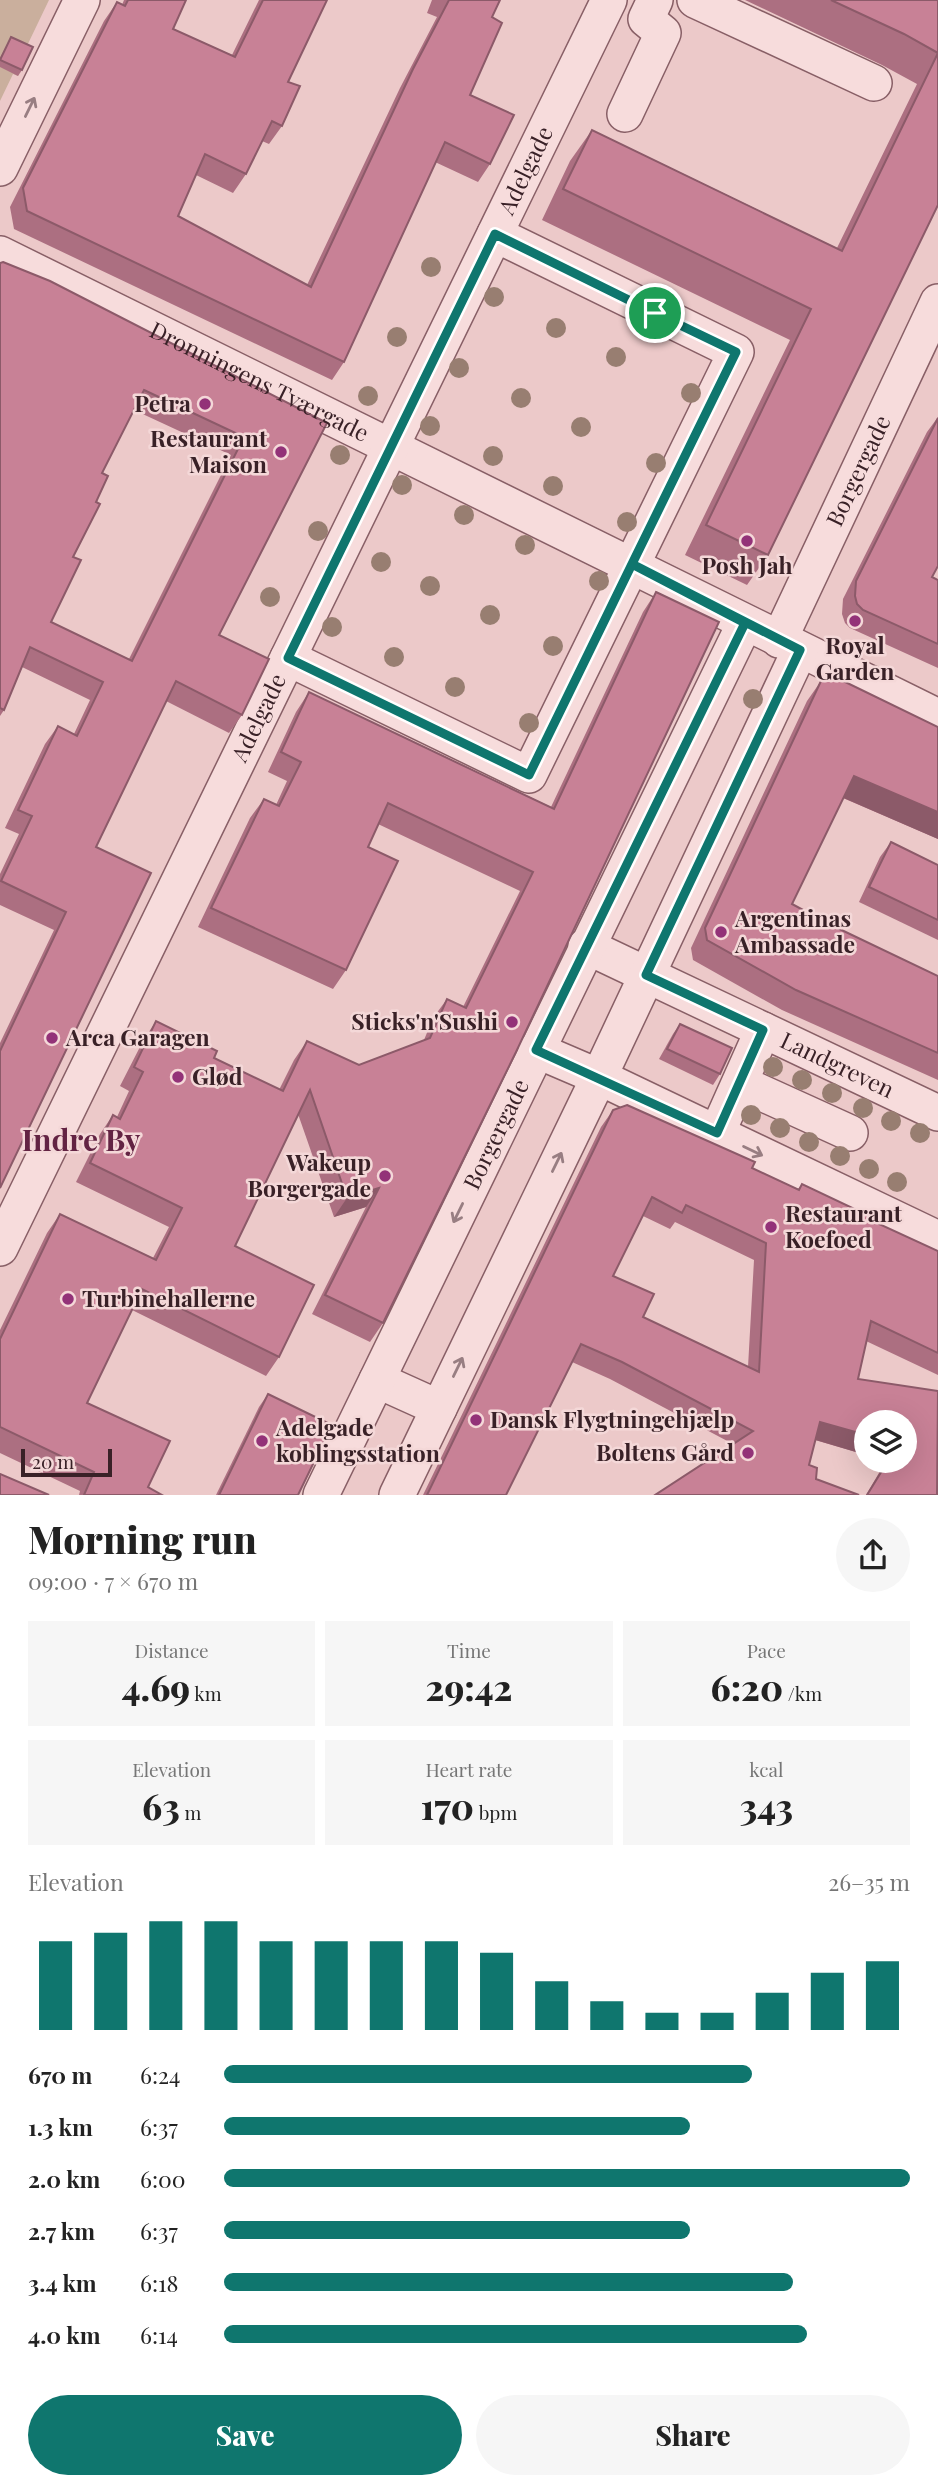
<!DOCTYPE html>
<html lang="en">
<head>
<meta charset="utf-8">
<style>
  :root { --surface:#fff; --page:#f6f6f6; --text:#222; --muted:#767676; --accent:#0f766e }
  body { margin:0; font-family:"Playfair Display",serif; background:var(--page); color:var(--text); height:100vh; display:flex; flex-direction:column; font-size:26px; white-space:nowrap }
  * { box-sizing:border-box; margin:0 }
  p { font-size:23px; color:var(--muted) }
  .icon { flex:none; width:38px; height:38px; fill:none; stroke:currentColor; stroke-width:2; stroke-linecap:round; stroke-linejoin:round }
  .map { position:relative; height:1495px; overflow:hidden }
  .panel { display:flex; flex-direction:column; background:var(--surface); flex:1 }
  .panel>* { flex:none }
  .fabs { position:absolute; left:854px; top:1410px; display:grid; gap:14px }
  .fabs a { display:grid; place-items:center; width:63px; height:63px; border-radius:50%; background:var(--surface); box-shadow:0 7px 28px #0002; font-size:35px }
  .scale { position:absolute; left:21px; bottom:18px; width:91px; box-sizing:border-box; padding-left:7px; border:4px solid #392127; border-top:0; font-size:19px; line-height:24px; white-space:nowrap; color:#392127; -webkit-text-stroke:5px #f4d8d8; paint-order:stroke }
  .pin { position:absolute; display:grid; place-items:center; width:60px; height:60px; color:#fff; margin:-30px; border:4px solid #fff; border-radius:50%; box-shadow:0 2px 7px #0007 }
  .round { display:grid; place-items:center; flex:none; width:74px; height:74px; border-radius:37px; background:var(--page) }
  .summary { display:flex; align-items:center; justify-content:space-between; height:119px; padding:0 28px }
  h1 { font-size:38px; font-weight:800; line-height:52px }
  .metrics { display:grid; grid-template-columns:repeat(3,1fr); gap:10px; height:119px; padding:7px 28px }
  .metrics div { display:grid; align-content:center; border-radius:0px; background:var(--page); text-align:center }
  .metrics b { font-size:35px; font-weight:800 }
  .metrics small { font-size:19px; font-weight:400 }
  .metrics p { font-size:19px }
  .chart { height:196px; padding:14px 28px }
  .chart p { display:flex; justify-content:space-between }
  .chart svg { width:100%; height:126px; margin-top:7px; stroke:var(--accent); stroke-width:6 }
  .action { display:flex; gap:14px; margin-top:auto; padding:14px 28px }
  .action a { flex:1; height:80px; border-radius:42px; background:var(--accent); color:#fff; font-size:28px; font-weight:800; line-height:80px; text-align:center }
  .action a+a { background:var(--page); color:var(--text) }
  ul { padding:0 28px; list-style:none; font-size:23px }
  li { display:grid; grid-template-columns:112px 84px 1fr; align-items:center; height:52px }
  li i { height:18px; border-radius:9px; background:var(--accent) }
  .map>svg:first-child { display:block }
  .green { fill:#caaf9d }
  .lines { fill:none; stroke-linecap:round; stroke-linejoin:round }
  .minor-casing { stroke:#885f66; stroke-width:38 }
  .minor { stroke:#f7dcdc; stroke-width:35 }
  .tree { fill:#987e71 }
  .wall { fill:#ac6f81; fill-rule:evenodd }
  .shaded-wall { fill:#8c5a69 }
  .building { fill:#c88196; stroke:#8c5a69; stroke-width:2; fill-rule:evenodd }
  .oneway { stroke:#987e82 }
  .route-casing { stroke:#fff; stroke-width:14 }
  .route { stroke:#0f766e; stroke-width:9 }
  .poi-dot { fill:#933278; stroke:#f4d8d8; stroke-width:2.5 }
  .labels { text-anchor:middle; stroke-width:5; stroke-linejoin:round; paint-order:stroke }
  .street-label { font-size:23px; fill:#392127; stroke:#f4d8d8 }
  .poi-label { font-size:23px; font-weight:bold; fill:#392127; stroke:#f4d8d8; text-anchor:start }
  .district-label { font-size:30px; font-weight:bold; fill:#632343; stroke:#f4d8d8 }
</style>
</head>
<body>
<div class="map">
<svg width="938" height="1495" viewBox="0 0 938 1495">
  <rect width="100%" height="100%" fill="#ecc9c9"/>
  <path class="green" d="M 0,0 L 49,0 L 25,50 L 18,76 L 13,74 L 0,101 Z"/>
  <g class="lines">
    <g class="minor-casing">
      <g id="minor">
        <path d="M 695,0 L 874,83"/>
        <path d="M 625,114 L 663,33 L 646,19 L 655,0"/>
        <path d="M 0,168 L 82,0"/>
        <path id="s1" d="M 0,254 L 938,717"/>
        <path id="s2" d="M 779,640 L 938,302"/>
        <path d="M 288,658 L 529,775 L 736,352 L 495,234"/>
        <path id="s3" d="M 586,946 L 938,1113"/>
        <path d="M 536,1050 L 599,1077 L 938,1239"/>
        <path d="M 740,1083 L 850,1133"/>
        <path d="M 717,1133 L 763,1030"/>
        <path id="s4" d="M 0,1248 L 609,0"/>
        <path d="M 377,1380 L 439,1408"/>
        <path id="s5" d="M 321,1495 L 745,623"/>
        <path d="M 397,1495 L 599,1077 L 800,650"/>
      </g>
    </g>
    <use href="#minor" class="minor"/>
  </g>
  <g class="tree">
    <circle cx="431" cy="267" r="10"/>
    <circle cx="494" cy="297" r="10"/>
    <circle cx="556" cy="328" r="10"/>
    <circle cx="397" cy="337" r="10"/>
    <circle cx="616" cy="357" r="10"/>
    <circle cx="459" cy="368" r="10"/>
    <circle cx="691" cy="393" r="10"/>
    <circle cx="368" cy="396" r="10"/>
    <circle cx="521" cy="398" r="10"/>
    <circle cx="430" cy="426" r="10"/>
    <circle cx="581" cy="427" r="10"/>
    <circle cx="340" cy="455" r="10"/>
    <circle cx="493" cy="456" r="10"/>
    <circle cx="656" cy="463" r="10"/>
    <circle cx="402" cy="485" r="10"/>
    <circle cx="553" cy="486" r="10"/>
    <circle cx="464" cy="515" r="10"/>
    <circle cx="627" cy="522" r="10"/>
    <circle cx="318" cy="531" r="10"/>
    <circle cx="525" cy="545" r="10"/>
    <circle cx="381" cy="562" r="10"/>
    <circle cx="599" cy="581" r="10"/>
    <circle cx="430" cy="586" r="10"/>
    <circle cx="270" cy="597" r="10"/>
    <circle cx="490" cy="615" r="10"/>
    <circle cx="332" cy="627" r="10"/>
    <circle cx="553" cy="646" r="10"/>
    <circle cx="394" cy="657" r="10"/>
    <circle cx="455" cy="687" r="10"/>
    <circle cx="753" cy="699" r="10"/>
    <circle cx="529" cy="723" r="10"/>
    <circle cx="773" cy="1067" r="10"/>
    <circle cx="802" cy="1080" r="10"/>
    <circle cx="832" cy="1093" r="10"/>
    <circle cx="863" cy="1108" r="10"/>
    <circle cx="751" cy="1115" r="10"/>
    <circle cx="891" cy="1121" r="10"/>
    <circle cx="780" cy="1128" r="10"/>
    <circle cx="920" cy="1133" r="10"/>
    <circle cx="809" cy="1142" r="10"/>
    <circle cx="840" cy="1156" r="10"/>
    <circle cx="869" cy="1169" r="10"/>
    <circle cx="897" cy="1182" r="10"/>
  </g>
  <g class="wall">
    <path d="M 124,0 L 186,0 L 173,29 L 232,55 L 259,0 L 327,0 L 288,82 L 282,126 L 269,144 L 262,141 L 246,174 L 233,193 L 196,175 L 178,216 L 307,285 L 400,88 L 437,17 L 427,13 L 432,0 L 500,0 L 492,17 L 470,95 L 490,164 L 478,182 L 435,162 L 344,362 L 332,380 L 14,229 L 10,207 L 104,21 L 117,2 L 122,5 Z"/>
    <path d="M 745,0 L 938,0 L 938,205 L 768,555 L 747,585 L 685,555 L 790,340 L 542,220 L 570,161 L 592,130 L 837,248 L 917,84 L 882,65 Z"/>
    <path d="M 11,37 L 22,70 L 18,76 L 0,67 L 0,58 Z"/>
    <path d="M 0,263 L 327,423 L 219,635 L 242,715 L 229,733 L 166,701 L 96,847 L 0,1188 L 0,1043 L 54,930 L 0,905 L 0,874 L 19,834 L 5,828 L 45,744 L 58,726 L 74,734 L 90,700 L 22,667 L 4,710 L 0,716 ZM 134,410 L 231,455 L 129,659 L 51,622 L 73,557 L 96,502 L 102,473 Z"/>
    <path d="M 938,417 L 932,577 L 938,580 L 938,668 L 850,628 L 845,623 L 842,614 L 843,599 L 927,432 Z"/>
    <path d="M 656,592 L 383,1323 L 370,1342 L 312,1314 L 366,1207 L 334,1217 L 298,1114 L 235,1246 L 279,1357 L 266,1376 L 132,1310 L 87,1403 L 148,1487 L 162,1495 L 79,1495 L 80,1491 L 0,1453 L 0,1330 L 47,1233 L 60,1214 L 153,1258 L 169,1227 L 76,1182 L 100,1134 L 113,1115 L 117,1117 L 129,1091 L 120,1086 L 143,1041 L 156,1021 L 214,1058 L 279,1090 L 294,1060 L 307,1041 L 359,1065 L 424,1040 L 433,1018 L 447,999 L 463,1007 L 520,891 L 378,824 L 368,847 L 346,970 L 333,989 L 198,927 L 250,818 L 264,799 L 276,805 L 287,781 L 268,772 L 296,712 L 309,692 L 551,807 L 643,612 Z"/>
    <path d="M 821,681 L 938,727 L 938,839 L 843,798 L 792,904 L 829,924 L 938,976 L 938,1080 L 782,1010 L 693,960 L 691,948 L 807,701 Z"/>
    <path d="M 891,842 L 938,865 L 938,940 L 859,902 L 880,857 Z"/>
    <path d="M 680,1024 L 720,1074 L 713,1085 L 659,1059 L 673,1034 Z"/>
    <path d="M 627,1105 L 755,1162 L 752,1168 L 798,1189 L 802,1184 L 880,1221 L 879,1224 L 938,1251 L 938,1375 L 866,1341 L 858,1379 L 938,1391 L 937,1495 L 866,1495 L 886,1461 L 905,1461 L 905,1423 L 866,1423 L 866,1455 L 815,1440 L 809,1465 L 817,1468 L 816,1479 L 859,1495 L 655,1495 L 733,1444 L 610,1379 L 572,1362 L 506,1495 L 423,1495 L 601,1127 L 613,1110 ZM 643,1216 L 670,1229 L 675,1222 L 754,1260 L 748,1367 L 643,1317 L 654,1294 L 613,1276 Z"/>
    <path d="M 268,1394 L 298,1495 L 216,1495 L 259,1407 Z"/>
  </g>
  <g class="shaded-wall">
    <path d="M 854,776 L 938,812 L 938,839 L 839,796 Z"/>
    <path d="M 379,1188 L 366,1207 L 334,1217 L 347,1198 Z"/>
    <path d="M 820,1422 L 866,1435 L 866,1455 L 809,1438 Z"/>
  </g>
  <g class="building">
    <path d="M 128,0 L 186,0 L 173,29 L 235,57 L 263,0 L 327,0 L 288,82 L 300,86 L 282,126 L 272,121 L 246,174 L 205,154 L 178,216 L 311,287 L 413,69 L 449,0 L 500,0 L 492,17 L 502,23 L 470,95 L 514,115 L 490,164 L 445,142 L 344,362 L 27,211 L 23,188 L 117,2 L 125,6 Z"/>
    <path d="M 831,0 L 938,0 L 938,53 L 904,34 Z"/>
    <path d="M 11,37 L 33,47 L 22,70 L 0,60 Z"/>
    <path d="M 938,53 L 938,205 L 768,555 L 706,525 L 811,309 L 563,189 L 592,130 L 842,251 Z"/>
    <path d="M 3,262 L 50,281 L 327,423 L 219,635 L 269,659 L 242,715 L 176,681 L 96,847 L 151,873 L 0,1188 L 0,1051 L 66,912 L 1,881 L 32,816 L 18,810 L 58,726 L 77,736 L 103,682 L 30,647 L 4,710 L 0,708 L 0,263 ZM 144,390 L 244,437 L 132,661 L 51,622 L 81,560 L 73,557 L 100,504 L 96,502 L 108,476 L 102,473 Z"/>
    <path d="M 938,418 L 938,566 L 932,577 L 938,580 L 938,644 L 863,610 L 857,604 L 855,596 L 856,581 Z"/>
    <path d="M 656,592 L 719,622 L 516,1052 L 383,1323 L 325,1295 L 379,1188 L 347,1198 L 310,1090 L 235,1246 L 314,1285 L 279,1357 L 142,1289 L 87,1403 L 170,1441 L 148,1487 L 162,1495 L 84,1495 L 94,1472 L 0,1427 L 0,1339 L 60,1214 L 156,1260 L 182,1208 L 90,1163 L 113,1115 L 120,1119 L 143,1072 L 134,1067 L 156,1021 L 217,1051 L 214,1058 L 283,1091 L 307,1041 L 359,1065 L 430,1038 L 447,999 L 466,1008 L 533,872 L 388,803 L 368,847 L 398,861 L 346,970 L 211,908 L 264,799 L 279,806 L 301,762 L 281,752 L 309,692 L 554,809 Z"/>
    <path d="M 837,678 L 938,727 L 938,812 L 854,776 L 792,904 L 829,924 L 938,976 L 938,1053 L 796,990 L 707,940 L 705,928 L 821,681 Z"/>
    <path d="M 891,842 L 938,865 L 938,920 L 869,887 Z"/>
    <path d="M 680,1024 L 732,1048 L 720,1074 L 667,1049 Z"/>
    <path d="M 627,1105 L 755,1162 L 752,1168 L 799,1190 L 802,1184 L 880,1221 L 879,1224 L 938,1251 L 938,1353 L 871,1321 L 858,1379 L 938,1391 L 937,1495 L 867,1495 L 888,1461 L 905,1461 L 905,1423 L 866,1423 L 866,1435 L 820,1422 L 809,1465 L 817,1468 L 816,1479 L 859,1495 L 655,1495 L 753,1431 L 622,1362 L 581,1344 L 506,1495 L 427,1495 L 613,1110 ZM 652,1197 L 682,1213 L 686,1205 L 766,1243 L 759,1372 L 643,1317 L 654,1294 L 613,1276 Z"/>
    <path d="M 268,1394 L 332,1425 L 298,1495 L 219,1495 Z"/>
    <path d="M 0,1474 L 49,1495 L 0,1495 Z"/>
  </g>
  <defs><path id="oneway-shaft" d="M-6 0H5M1.5-3L5.5 0L1.5 3" fill="none" stroke-width="1.6" stroke-linecap="round" stroke-linejoin="round" transform="scale(1.75)"/></defs>
  <g class="oneway">
    <use href="#oneway-shaft" transform="translate(30 107) rotate(-64)"/>
    <use href="#oneway-shaft" transform="translate(753 1151) rotate(26)"/>
    <use href="#oneway-shaft" transform="translate(557 1162) rotate(-64)"/>
    <use href="#oneway-shaft" transform="translate(458 1213) rotate(116)"/>
    <use href="#oneway-shaft" transform="translate(458 1367) rotate(-64)"/>
  </g>
  <g class="lines">
    <g class="route-casing">
      <path id="route" d="M 655,313 L 495,234 L 288,658 L 529,775 L 632,564 L 800,650 L 646,975 L 763,1030 L 717,1133 L 536,1050 L 745,623 L 632,564 L 736,352 L 655,313"/>
    </g>
    <use href="#route" class="route"/>
  </g>
  <g class="poi-dot">
    <circle cx="205" cy="404" r="7"/>
    <circle cx="281" cy="452" r="7"/>
    <circle cx="747" cy="541" r="7"/>
    <circle cx="855" cy="621" r="7"/>
    <circle cx="721" cy="932" r="7"/>
    <circle cx="512" cy="1022" r="7"/>
    <circle cx="52" cy="1038" r="7"/>
    <circle cx="178" cy="1077" r="7"/>
    <circle cx="385" cy="1176" r="7"/>
    <circle cx="771" cy="1227" r="7"/>
    <circle cx="68" cy="1299" r="7"/>
    <circle cx="476" cy="1420" r="7"/>
    <circle cx="262" cy="1441" r="7"/>
    <circle cx="748" cy="1453" r="7"/>
  </g>
  <g class="labels">
    <g class="street-label">
      <text dy="8" stroke="none"><textPath href="#s4" startOffset="1199">Adelgade</textPath></text>
      <text dy="8" stroke="none"><textPath href="#s1" startOffset="289">Dronningens Tværgade</textPath></text>
      <text dy="8" stroke="none"><textPath href="#s2" startOffset="187">Borgergade</textPath></text>
      <text dy="8" stroke="none"><textPath href="#s4" startOffset="590">Adelgade</textPath></text>
      <text dy="8" stroke="none"><textPath href="#s3" startOffset="278">Landgreven</textPath></text>
      <text dy="8" stroke="none"><textPath href="#s5" startOffset="401">Borgergade</textPath></text>
    </g>
    <g class="poi-label">
      <text x="191" y="412" text-anchor="end">Petra</text>
      <text x="267" y="447" text-anchor="end">Restaurant<tspan x="267" dy="26">Maison</tspan></text>
      <text x="747" y="574" text-anchor="middle">Posh Jah</text>
      <text x="855" y="654" text-anchor="middle">Royal<tspan x="855" dy="26">Garden</tspan></text>
      <text x="735" y="927">Argentinas<tspan x="735" dy="26">Ambassade</tspan></text>
      <text x="498" y="1030" text-anchor="end">Sticks'n'Sushi</text>
      <text x="66" y="1046">Arca Garagen</text>
      <text x="192" y="1085">Glød</text>
      <text x="371" y="1171" text-anchor="end">Wakeup<tspan x="371" dy="26">Borgergade</tspan></text>
      <text x="785" y="1222">Restaurant<tspan x="785" dy="26">Koefoed</tspan></text>
      <text x="82" y="1307">Turbinehallerne</text>
      <text x="490" y="1428">Dansk Flygtningehjælp</text>
      <text x="276" y="1436">Adelgade<tspan x="276" dy="26">koblingsstation</tspan></text>
      <text x="734" y="1461" text-anchor="end">Boltens Gård</text>
    </g>
    <g class="district-label">
      <text x="81" y="1151">Indre By</text>
    </g>
  </g>
</svg>
<div class="fabs">
<a><svg class="icon" aria-label="layers" viewBox="0 0 24 24"><path d="M12 4l9 5-9 5-9-5zM3 14l9 5 9-5"/></svg></a>
</div>
<div class="scale">20 m</div>
<div class="pin" style="left:655px;top:313px;background:#1e9e55"><svg class="icon" aria-label="arrive" viewBox="0 0 24 24"><path d="M6 21V4h12l-3 4 3 4H6"/></svg></div>
</div>
<section class="panel">
<div class="summary"><div><h1>Morning run</h1><p>09:00 · 7 × 670 m</p></div><a class="round"><svg class="icon" aria-label="share" viewBox="0 0 24 24"><path d="M12 15V3M7 8l5-5 5 5M5 13v7h14v-7"/></svg></a></div>
<div class="metrics">
<div><p>Distance</p><b>4.69<small> km</small></b></div>
<div><p>Time</p><b>29:42</b></div>
<div><p>Pace</p><b>6:20<small> /km</small></b></div>
</div>
<div class="metrics">
<div><p>Elevation</p><b>63<small> m</small></b></div>
<div><p>Heart rate</p><b>170<small> bpm</small></b></div>
<div><p>kcal</p><b>343</b></div>
</div>
<div class="chart"><p><span>Elevation</span>26–35 m</p>
<svg viewBox="0 0 160 44" preserveAspectRatio="none"><path d="M5 44V13M15 44V10M25 44V6M35 44V6M45 44V13M55 44V13M65 44V13M75 44V13M85 44V17M95 44V27M105 44V34M115 44V38M125 44V38M135 44V31M145 44V24M155 44V20"/></svg>
</div>
<ul>
<li><b>670 m</b>6:24<i style="width:77%"></i></li>
<li><b>1.3 km</b>6:37<i style="width:68%"></i></li>
<li><b>2.0 km</b>6:00<i style="width:100%"></i></li>
<li><b>2.7 km</b>6:37<i style="width:68%"></i></li>
<li><b>3.4 km</b>6:18<i style="width:83%"></i></li>
<li><b>4.0 km</b>6:14<i style="width:85%"></i></li>
</ul>
<div class="action"><a>Save</a><a>Share</a></div>
</section>
</body>
</html>
